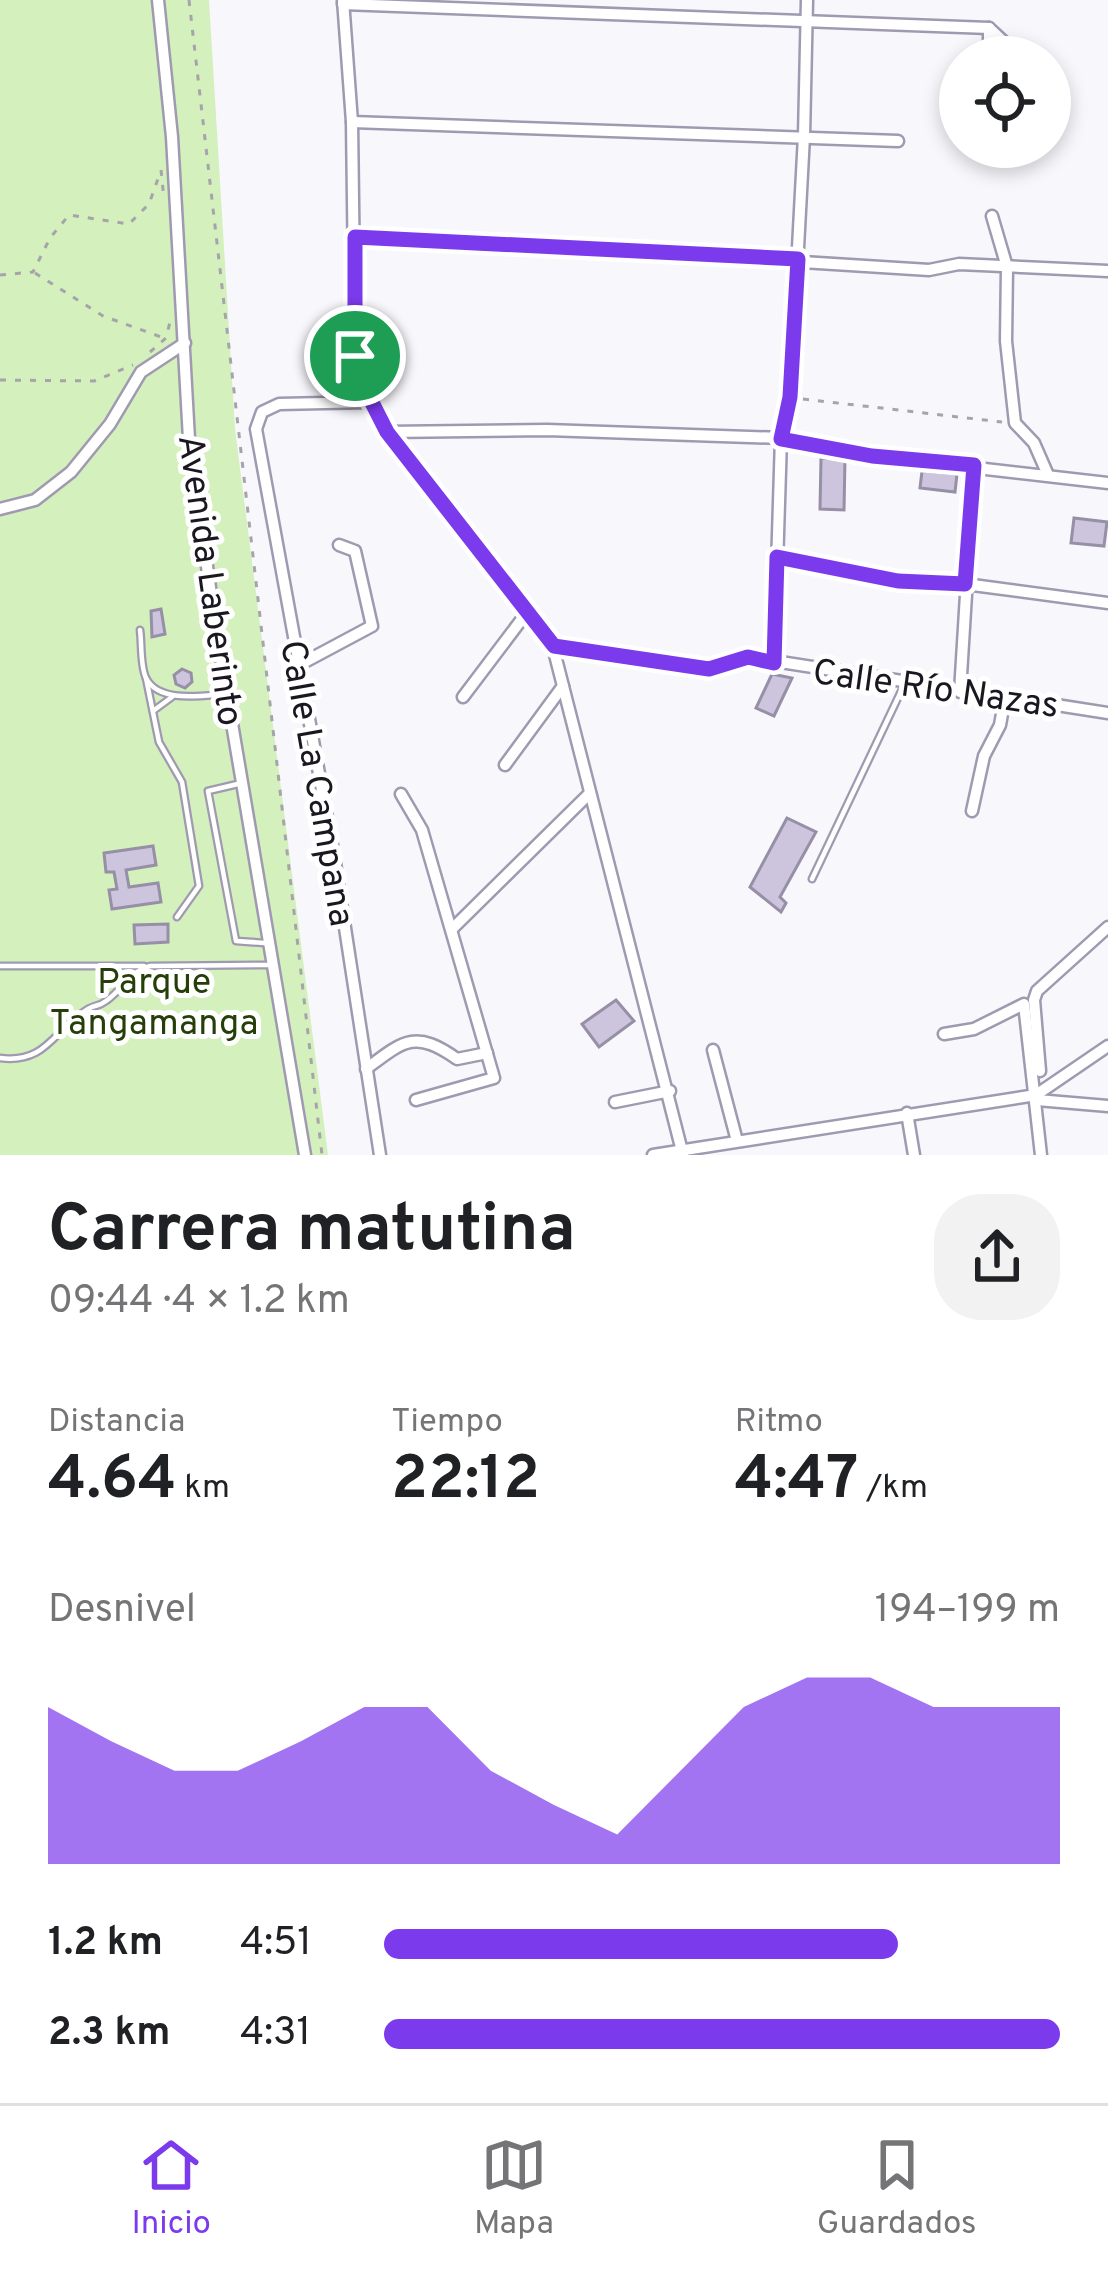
<!DOCTYPE html>
<html lang="es">
<head>
<meta charset="utf-8">
<style>
  :root { --surface:#fff; --page:#f2f2f2; --text:#202124; --muted:#757577; --line:#e0e0e0; --accent:#7c3aed }
  body { margin:0; font-family:Overpass,sans-serif; background:var(--page); color:var(--text); height:100vh; display:flex; flex-direction:column; font-size:45px; white-space:nowrap }
  * { box-sizing:border-box; margin:0 }
  p { font-size:39px; color:var(--muted) }
  .icon { flex:none; width:66px; height:66px; fill:none; stroke:currentColor; stroke-width:2; stroke-linecap:round; stroke-linejoin:round }
  .map { position:relative; height:1155px; overflow:hidden }
  .side { display:flex; flex-direction:column; background:var(--surface); flex:1 }
  .side>* { flex:none }
  .fabs { position:absolute; left:939px; top:36px; display:grid; gap:24px }
  .fabs a { display:grid; place-items:center; width:132px; height:132px; border-radius:50%; background:var(--surface); box-shadow:0 6px 18px #0003; font-size:60px }
  .pin { position:absolute; display:grid; place-items:center; width:102px; height:102px; color:#fff; margin:-51px; border:6px solid #fff; border-radius:50%; box-shadow:0 3px 12px #0007 }
  .round { display:grid; place-items:center; flex:none; width:126px; height:126px; border-radius:48px; background:var(--page) }
  .head { display:flex; align-items:center; justify-content:space-between; height:204px; padding:0 48px }
  h1 { font-size:66px; font-weight:700; line-height:90px }
  .stats { display:grid; grid-template-columns:repeat(3,1fr); gap:18px; height:204px; padding:12px 48px }
  .stats div { display:grid; align-content:center }
  .stats b { font-size:60px; font-weight:700 }
  .stats small { font-size:33px; font-weight:400 }
  .stats p { font-size:33px }
  .chart { height:336px; padding:24px 48px }
  .chart p { display:flex; justify-content:space-between }
  .chart svg { width:100%; height:216px; margin-top:12px; fill:var(--accent); opacity:.7 }
  ul { padding:0 48px; list-style:none; font-size:39px }
  li { display:grid; grid-template-columns:192px 144px 1fr; align-items:center; height:90px }
  li i { height:30px; border-radius:15px; background:var(--accent) }
  .menu { display:flex; justify-content:space-around; align-items:center; height:168px; border-top:3px solid var(--line); background:var(--surface); font-size:33px; color:var(--muted) }
  .menu a { display:grid; justify-items:center; gap:6px }
  .menu .current { color:var(--accent) }
  .map>svg:first-child { display:block }
  .green { fill:#d3f0bd }
  .building { fill:#ccc5dd; stroke:#968fa6; stroke-width:3 }
  .lines { fill:none; stroke-linecap:round; stroke-linejoin:round }
  .lane-casing { stroke:#a09ab1; stroke-width:9 }
  .street-casing { stroke:#a09ab1; stroke-width:15 }
  .path { stroke:#a6a4ab; stroke-width:3; stroke-dasharray:6 9; stroke-linecap:butt }
  .lane { stroke:#fff; stroke-width:4.5 }
  .street { stroke:#fff; stroke-width:10 }
  .route-casing { stroke:#fff; stroke-width:24 }
  .route { stroke:#7c3aed; stroke-width:15 }
  .labels { text-anchor:middle; stroke-width:10; stroke-linejoin:round; paint-order:stroke }
  .street-label { font-size:36px; fill:#1a1720; stroke:#fff }
  .park-label { font-size:36px; fill:#263f0a; stroke:#fff }
</style>
</head>
<body>
<div class="map">
<svg width="1108" height="1155" viewBox="0 0 1108 1155">
  <rect width="100%" height="100%" fill="#f8f7fc"/>
  <path class="green" d="M 0,0 L 209,0 L 235,429 L 328,1155 L 0,1155 Z"/>
  <g class="building">
    <path d="M 821,458 L 845,459 L 844,510 L 820,509 Z"/>
    <path d="M 922,471 L 957,474 L 955,492 L 920,488 Z"/>
    <path d="M 1074,518 L 1107,522 L 1104,546 L 1071,543 Z"/>
    <path d="M 161,609 L 165,634 L 152,637 L 151,611 Z"/>
    <path d="M 182,669 L 191,673 L 192,682 L 185,688 L 176,684 L 174,675 Z"/>
    <path d="M 772,674 L 792,678 L 774,716 L 756,708 Z"/>
    <path d="M 787,818 L 816,832 L 780,897 L 786,903 L 781,912 L 750,887 Z"/>
    <path d="M 153,846 L 156,865 L 126,870 L 129,887 L 158,883 L 161,902 L 112,909 L 109,890 L 117,889 L 114,872 L 106,872 L 104,853 Z"/>
    <path d="M 168,924 L 168,942 L 135,944 L 134,925 Z"/>
    <path d="M 616,1000 L 634,1021 L 599,1047 L 582,1024 Z"/>
  </g>
  <g class="lines">
    <g class="lane-casing">
      <g id="lane">
        <path d="M 140,630 C 142,644 140,665 146,678 C 159,704 204,695 227,694"/>
        <path d="M 146,678 L 159,742 L 182,782 L 199,886 L 177,917"/>
        <path d="M 153,711 L 172,697"/>
        <path d="M 242,783 L 208,791 L 236,941 L 265,943"/>
        <path d="M 812,879 L 905,683"/>
        <path d="M 0,966 L 144,966"/>
        <path d="M 0,1058 C 47,1064 53,1030 88,1009 C 97,1004 98,1007 106,1001 C 123,989 128,973 150,966 L 268,965"/>
      </g>
    </g>
    <g class="street-casing">
      <g id="street">
        <path d="M 158,0 L 172,137 L 189,439 L 215,623 L 305,1155"/>
        <path d="M 343,0 L 352,122 L 355,356 L 360,379 L 387,432 L 553,647 L 683,1155"/>
        <path d="M 343,4 L 989,28"/>
        <path d="M 989,28 L 1020,57"/>
        <path d="M 989,57 L 989,28"/>
        <path d="M 352,122 L 898,141"/>
        <path d="M 992,216 L 1007,267 L 1006,341 L 1015,423 L 1034,443 L 1048,475"/>
        <path d="M 598,249 L 929,270 L 959,264 L 1108,271"/>
        <path d="M 370,402 L 279,404 L 262,412 L 256,429 L 333,850 L 380,1155"/>
        <path d="M 387,432 L 547,430 L 781,438 L 872,456 L 1108,483"/>
        <path d="M 0,509 L 35,500 L 71,472 L 110,424 L 141,372 L 185,343"/>
        <path d="M 777,558 L 898,581 L 965,584 L 1108,603"/>
        <path d="M 553,647 L 709,669 L 748,657 L 1108,713"/>
        <path d="M 774,663 L 781,438 L 790,397 L 804,136 L 807,0"/>
        <path d="M 299,665 L 372,626 L 355,551 L 339,545"/>
        <path d="M 960,692 L 974,465"/>
        <path d="M 463,697 L 525,615"/>
        <path d="M 505,765 L 563,686"/>
        <path d="M 401,794 L 422,830 L 494,1078 L 416,1100"/>
        <path d="M 972,811 L 984,756 L 1000,725 L 1005,697"/>
        <path d="M 452,929 L 590,793"/>
        <path d="M 944,1034 L 974,1029 L 1024,1004 L 1041,1155"/>
        <path d="M 713,1050 L 737,1141"/>
        <path d="M 366,1069 C 403,1041 415,1029 457,1059 L 487,1053"/>
        <path d="M 1040,1071 L 1034,1000 L 1037,991 L 1108,927"/>
        <path d="M 1037,1100 L 1108,1106"/>
        <path d="M 615,1102 L 670,1091"/>
        <path d="M 907,1113 L 914,1155"/>
        <path d="M 653,1155 L 1036,1095 L 1108,1046"/>
      </g>
    </g>
    <g class="path">
      <path d="M 189,0 L 322,1155"/>
      <path d="M 161,170 L 164,199"/>
      <path d="M 363,238 L 587,249"/>
      <path d="M 35,273 L 103,316 L 164,338"/>
      <path d="M 0,275 L 33,272 L 50,238 L 69,215 L 129,224 L 149,204 L 159,176"/>
      <path d="M 150,352 L 166,338 L 170,322"/>
      <path d="M 0,380 L 94,381 L 133,365"/>
      <path d="M 803,399 L 1002,422"/>
    </g>
    <use href="#lane" class="lane"/>
    <use href="#street" class="street"/>
  </g>
  <g class="lines">
    <g class="route-casing">
      <path id="route" d="M 355,237 L 798,259 L 790,397 L 781,439 L 872,456 L 974,465 L 965,584 L 898,581 L 777,557 L 774,663 L 748,657 L 709,669 L 554,646 L 387,432 L 360,379 L 355,356 Z"/>
    </g>
    <use href="#route" class="route"/>
  </g>
  <g class="labels">
    <g class="street-label">
      <text transform="translate(212 580) rotate(82)" y="13">Avenida Laberinto</text>
      <text transform="translate(936 687) rotate(8)" y="13">Calle Río Nazas</text>
      <text transform="translate(319 783) rotate(80)" y="13">Calle La Campana</text>
    </g>
    <g class="park-label">
      <text x="154" y="993">Parque<tspan x="154" dy="41">Tangamanga</tspan></text>
    </g>
  </g>
</svg>
<div class="fabs">
<a><svg class="icon" aria-label="locate" viewBox="0 0 24 24"><circle cx="12" cy="12" r="6"/><path d="M12 2v4M12 18v4M2 12h4M18 12h4"/></svg></a>
</div>
<div class="pin" style="left:355px;top:356px;background:#1e9e55"><svg class="icon" aria-label="arrive" viewBox="0 0 24 24"><path d="M6 21V4h12l-3 4 3 4H6"/></svg></div>
</div>
<section class="side">
<div class="head"><div><h1>Carrera matutina</h1><p>09:44 · 4 × 1.2 km</p></div><a class="round"><svg class="icon" aria-label="share" viewBox="0 0 24 24"><path d="M12 15V3M7 8l5-5 5 5M5 13v7h14v-7"/></svg></a></div>
<div class="stats">
<div><p>Distancia</p><b>4.64<small> km</small></b></div>
<div><p>Tiempo</p><b>22:12</b></div>
<div><p>Ritmo</p><b>4:47<small> /km</small></b></div>
</div>
<div class="chart"><p><span>Desnivel</span>194–199 m</p>
<svg viewBox="0 0 160 44" preserveAspectRatio="none"><path d="M0 44V12L10 19L20 25L30 25L40 19L50 12L60 12L70 25L80 32L90 38L100 25L110 12L120 6L130 6L140 12L150 12L160 12V44z"/></svg>
</div>
<ul>
<li><b>1.2 km</b>4:51<i style="width:76%"></i></li>
<li><b>2.3 km</b>4:31<i style="width:100%"></i></li>
</ul>
</section>
<nav class="menu">
<a class="current"><svg class="icon" aria-label="home" viewBox="0 0 24 24"><path d="M3 11l9-7 9 7M6 9v11h12V9"/></svg>Inicio</a>
<a><svg class="icon" aria-label="map" viewBox="0 0 24 24"><path d="M3 6l6-2 6 2 6-2v14l-6 2-6-2-6 2zM9 4v14M15 6v14"/></svg>Mapa</a>
<a><svg class="icon" aria-label="saved" viewBox="0 0 24 24"><path d="M7 4h10v16l-5-4-5 4z"/></svg>Guardados</a>
</nav>
</body>
</html>
